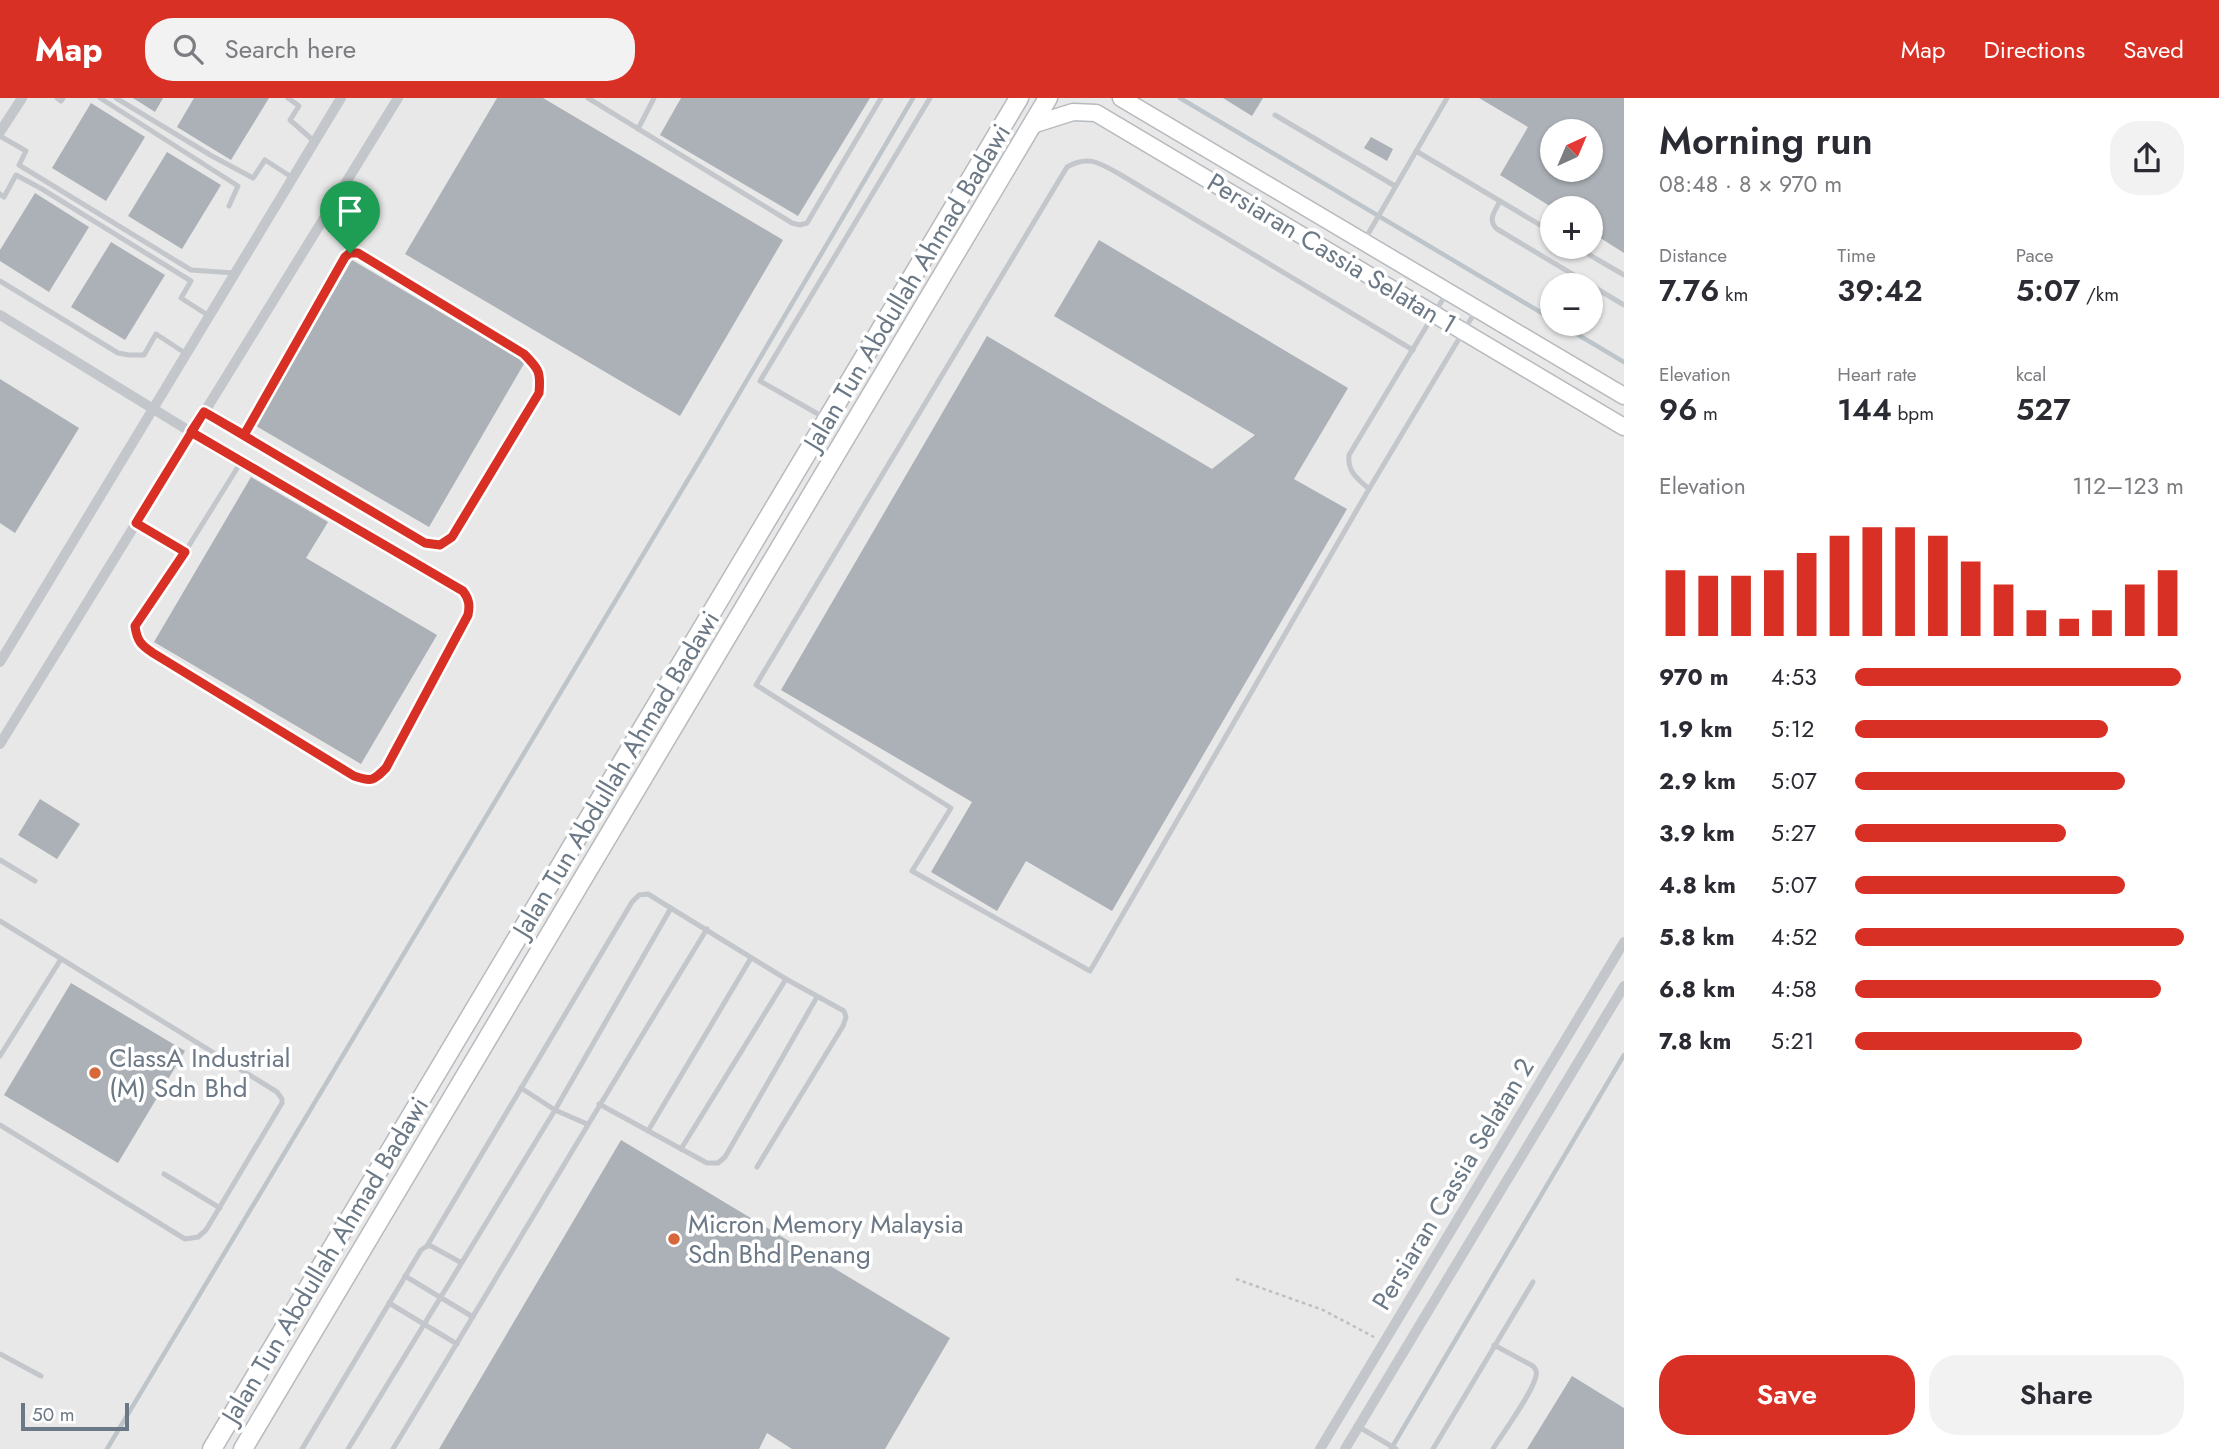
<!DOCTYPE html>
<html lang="en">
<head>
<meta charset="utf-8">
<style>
  :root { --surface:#fff; --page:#f2f2f3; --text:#2b2b33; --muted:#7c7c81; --accent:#d93025 }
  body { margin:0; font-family:Jost,sans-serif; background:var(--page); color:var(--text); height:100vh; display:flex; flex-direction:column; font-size:26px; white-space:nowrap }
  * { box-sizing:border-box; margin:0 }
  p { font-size:23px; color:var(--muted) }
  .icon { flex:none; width:38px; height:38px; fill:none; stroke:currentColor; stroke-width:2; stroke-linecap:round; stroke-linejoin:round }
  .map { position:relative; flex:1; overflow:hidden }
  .side { display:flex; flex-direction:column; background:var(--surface); width:595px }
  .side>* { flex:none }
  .needle { width:46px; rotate:44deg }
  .fabs { position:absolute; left:1540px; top:21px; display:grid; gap:14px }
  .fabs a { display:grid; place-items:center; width:63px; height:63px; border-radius:50%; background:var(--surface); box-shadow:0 2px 5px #0004; font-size:35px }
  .scale { position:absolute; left:21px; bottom:18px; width:108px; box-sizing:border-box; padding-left:7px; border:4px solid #6b7885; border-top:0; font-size:19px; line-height:24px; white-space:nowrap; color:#6b7885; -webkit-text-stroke:5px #fff; paint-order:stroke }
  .pin { position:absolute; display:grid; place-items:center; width:60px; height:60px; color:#fff; margin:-72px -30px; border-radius:50% 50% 50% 0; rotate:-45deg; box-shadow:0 0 7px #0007 }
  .pin .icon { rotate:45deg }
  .round { display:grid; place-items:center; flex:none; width:74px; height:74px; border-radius:28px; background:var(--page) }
  .summary { display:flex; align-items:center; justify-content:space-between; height:119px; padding:0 35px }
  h1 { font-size:38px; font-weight:600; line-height:52px }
  .metrics { display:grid; grid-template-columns:repeat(3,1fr); gap:10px; height:119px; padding:7px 35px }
  .metrics div { display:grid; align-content:center }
  .metrics b { font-size:30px; font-weight:600 }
  .metrics small { font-size:19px; font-weight:400 }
  .metrics p { font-size:19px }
  .chart { height:196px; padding:14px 35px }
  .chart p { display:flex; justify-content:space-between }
  .chart svg { width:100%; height:126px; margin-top:7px; stroke:var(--accent); stroke-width:6 }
  .button { display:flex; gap:14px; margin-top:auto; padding:14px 35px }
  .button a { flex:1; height:80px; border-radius:28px; background:var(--accent); color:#fff; font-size:28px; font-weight:600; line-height:80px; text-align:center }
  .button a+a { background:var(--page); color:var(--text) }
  ul { padding:0 35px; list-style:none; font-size:23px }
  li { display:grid; grid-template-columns:112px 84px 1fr; align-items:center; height:52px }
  li i { height:18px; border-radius:9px; background:var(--accent) }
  header { display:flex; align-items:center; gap:42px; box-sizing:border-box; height:98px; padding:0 35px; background:var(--accent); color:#fff }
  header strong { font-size:33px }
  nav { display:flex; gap:38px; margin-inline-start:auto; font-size:24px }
  .search { width:490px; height:63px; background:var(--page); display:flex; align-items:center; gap:18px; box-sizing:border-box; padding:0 24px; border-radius:28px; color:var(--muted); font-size:26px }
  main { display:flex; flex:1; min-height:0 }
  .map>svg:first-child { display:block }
  .built { fill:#e7e8e7; fill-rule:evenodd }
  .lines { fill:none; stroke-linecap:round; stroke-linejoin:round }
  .stream { stroke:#bdc5ca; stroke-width:4.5 }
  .building { fill:#abb1b7; fill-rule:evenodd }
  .secondary-casing { stroke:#b6babe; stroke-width:19 }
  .primary-casing { stroke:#b7babe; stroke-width:21 }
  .path { stroke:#bdbfc2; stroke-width:2.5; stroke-dasharray:3.5 3.5; stroke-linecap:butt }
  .lane { stroke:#c3c6ca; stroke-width:5 }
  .street { stroke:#c3c6ca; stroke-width:10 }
  .secondary { stroke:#fff; stroke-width:16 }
  .primary { stroke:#fff; stroke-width:18 }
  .route-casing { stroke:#fff; stroke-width:14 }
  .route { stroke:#d93025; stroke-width:9 }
  .poi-dot { fill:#d6683a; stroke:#fff; stroke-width:2.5 }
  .labels { text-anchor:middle; stroke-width:7; stroke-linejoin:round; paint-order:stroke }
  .street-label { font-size:26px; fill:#6b7885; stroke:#fff }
  .poi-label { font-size:26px; fill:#6b7885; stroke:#fff; text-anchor:start }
</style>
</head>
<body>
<header>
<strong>Map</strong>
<div class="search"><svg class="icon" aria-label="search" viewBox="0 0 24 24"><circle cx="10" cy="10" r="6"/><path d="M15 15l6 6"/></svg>Search here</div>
<nav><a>Map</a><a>Directions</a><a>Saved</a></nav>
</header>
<main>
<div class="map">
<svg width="1624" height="1351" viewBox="0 0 1624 1351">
  <rect width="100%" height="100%" fill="#f9f9f7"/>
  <path class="built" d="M 0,0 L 1624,0 L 1624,1351 L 0,1351 ZM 1552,33 L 1591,33 L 1591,72 L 1552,72 ZM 1552,110 L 1591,110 L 1591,149 L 1552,149 ZM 1552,187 L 1591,187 L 1591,226 L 1552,226 Z"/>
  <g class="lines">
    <g class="stream">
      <path d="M 1180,0 L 1552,221"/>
      <path d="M 1560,226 L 1624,264"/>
      <path d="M 107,1351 L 707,350 L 913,0"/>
      <path d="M 1391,1351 L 1624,957"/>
    </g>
  </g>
  <g class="building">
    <path d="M 133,0 L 163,0 L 155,14 Z"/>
    <path d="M 194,0 L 269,0 L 231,62 L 177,29 Z"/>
    <path d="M 497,0 L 543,0 L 783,142 L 680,318 L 405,156 Z"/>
    <path d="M 681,0 L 870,0 L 798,118 L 660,37 Z"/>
    <path d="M 1223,0 L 1263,0 L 1252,18 Z"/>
    <path d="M 1479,0 L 1624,0 L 1624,155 L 1591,134 L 1591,110 L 1553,110 L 1500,77 L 1528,29 ZM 1552,33 L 1591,33 L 1591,72 L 1552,72 Z"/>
    <path d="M 91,5 L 145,39 L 106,103 L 52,70 Z"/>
    <path d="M 1371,39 L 1393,51 L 1387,63 L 1364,50 Z"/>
    <path d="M 167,54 L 221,87 L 182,151 L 128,118 Z"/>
    <path d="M 35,95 L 89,129 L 49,194 L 0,163 L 0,152 Z"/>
    <path d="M 1099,142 L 1348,290 L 1294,381 L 1347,411 L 1112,813 L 1026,763 L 997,813 L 931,774 L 972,704 L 781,592 L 987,238 L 1212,371 L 1255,337 L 1054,218 Z"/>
    <path d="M 111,144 L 165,177 L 125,242 L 71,209 Z"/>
    <path d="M 352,162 L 525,264 L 429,429 L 256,328 Z"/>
    <path d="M 0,281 L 79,330 L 15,435 L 0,425 Z"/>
    <path d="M 251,379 L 328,424 L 306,460 L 437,537 L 361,666 L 154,544 Z"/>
    <path d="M 40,701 L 80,726 L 57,761 L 18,737 Z"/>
    <path d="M 71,885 L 185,953 L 118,1065 L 4,997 Z"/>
    <path d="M 621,1042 L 950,1240 L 885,1351 L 792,1351 L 767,1335 L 759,1351 L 439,1351 Z"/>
    <path d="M 1572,1278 L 1624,1310 L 1624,1351 L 1527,1351 Z"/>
  </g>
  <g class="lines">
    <g class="secondary-casing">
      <g id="secondary">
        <path d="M 1121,0 L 1624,298"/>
        <path d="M 1032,27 L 1073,14 L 1096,15 L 1624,329"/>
      </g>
    </g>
    <g class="primary-casing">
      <g id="primary">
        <path d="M 212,1351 L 1019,0"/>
        <path d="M 243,1351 L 1048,0"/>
      </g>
    </g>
    <path class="path" d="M 1236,1181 L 1323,1212 L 1374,1239"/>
    <g class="lane">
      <path d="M 57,0 L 61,3 L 63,0"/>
      <path d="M 100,0 L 238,88 L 229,108"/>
      <path d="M 116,0 L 212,58 L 253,80 L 265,62 L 293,80"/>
      <path d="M 288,0 L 299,8 L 290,22 L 315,44"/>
      <path d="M 588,0 L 792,125 L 800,127 L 807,125 L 881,0"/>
      <path d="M 1275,17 L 1395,88"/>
      <path d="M 638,31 L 654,0"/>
      <path d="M 0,38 L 26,53 L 19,67 L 191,172 L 234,175"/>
      <path d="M 1416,53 L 1552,134"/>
      <path d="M 0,96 L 4,99 L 16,77 L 42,91 L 191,183 L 181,200 L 209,218"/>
      <path d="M 1500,103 C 1495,113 1487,122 1497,131 L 1624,207"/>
      <path d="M 1364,143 L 1447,0"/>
      <path d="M 1576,149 L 1624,177"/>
      <path d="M 0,183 L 118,255 L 129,257 L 144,257 L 156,236 L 185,255"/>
      <path d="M 1413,252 L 1121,77 C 1101,66 1089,56 1067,69 L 756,587 L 951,710 L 912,773 L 1090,873 L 1369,391 L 1475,214"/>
      <path d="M 204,314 L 425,445 L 440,447 L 452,439 L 539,295 C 542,274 539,271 524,256 L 357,155 L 353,154 L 345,159 L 244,336"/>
      <path d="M 825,320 L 760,283 L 930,0"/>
      <path d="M 191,334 L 463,493 C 469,501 470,507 468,518 L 386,670 C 373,683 372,684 354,678 L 153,556 C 141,547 137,543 135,528 L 185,454 L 241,364"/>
      <path d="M 1369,391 C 1358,381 1347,374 1349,357 L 1446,196"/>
      <path d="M 136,424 L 185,454"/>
      <path d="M 0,762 L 35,783"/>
      <path d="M 0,823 L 277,994 L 282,1001 L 282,1005 L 206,1132 L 198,1139 L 185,1141 L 0,1027"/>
      <path d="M 0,958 L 61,861"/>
      <path d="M 521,990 L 555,1012 L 587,1026"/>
      <path d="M 599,1006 L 707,1065 L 718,1065 L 725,1059 L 817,899"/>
      <path d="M 648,1033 L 751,860"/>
      <path d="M 681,1051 L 786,881"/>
      <path d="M 164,1076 L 220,1110"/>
      <path d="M 427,1148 L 632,804 L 639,797 L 648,796 L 786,881 L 844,913 L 846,919 L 843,928 L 757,1069"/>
      <path d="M 405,1178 L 473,1219"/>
      <path d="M 389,1205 L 457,1246"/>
      <path d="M 0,1256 L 41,1278"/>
      <path d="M 1359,1329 L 1396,1351"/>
      <path d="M 302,1351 L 421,1152 L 427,1148 L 431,1148 L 460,1164"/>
      <path d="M 348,1351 L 555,1012 L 671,810"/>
      <path d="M 393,1351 C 498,1178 601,1003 707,831"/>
      <path d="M 1433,1351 L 1533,1184"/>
      <path d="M 1493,1351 C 1503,1335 1533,1294 1536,1278 C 1537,1273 1536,1272 1533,1268 L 1494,1247"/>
    </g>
    <g class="street">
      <path d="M 0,34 L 22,0"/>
      <path d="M 0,217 L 191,334"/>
      <path d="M 0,564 L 341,0"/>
      <path d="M 0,646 L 398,0"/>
      <path d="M 1320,1351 L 1624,844"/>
      <path d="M 1345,1351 L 1624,888"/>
    </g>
    <use href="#secondary" class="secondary"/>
    <use href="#primary" class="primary"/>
  </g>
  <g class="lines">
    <g class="route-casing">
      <path id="route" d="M 350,155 L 345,159 L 244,337 L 204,314 L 191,334 L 463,493 C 469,501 470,507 468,517 L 386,670 C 373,683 372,684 354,678 L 153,555 C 141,547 137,543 135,528 L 185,454 L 136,425 L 204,314 L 425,445 L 440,447 L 452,439 L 539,295 C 541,274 539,271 524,256 L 358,155 L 350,155"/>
    </g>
    <use href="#route" class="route"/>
  </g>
  <g class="poi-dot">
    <circle cx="95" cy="975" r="7"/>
    <circle cx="674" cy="1141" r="7"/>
  </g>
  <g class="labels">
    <g class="street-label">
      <text transform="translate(1332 155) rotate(31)" y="9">Persiaran Cassia Selatan 1</text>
      <text transform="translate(907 189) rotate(-59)" y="9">Jalan Tun Abdullah Ahmad Badawi</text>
      <text transform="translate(616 676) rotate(-59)" y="9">Jalan Tun Abdullah Ahmad Badawi</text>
      <text transform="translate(1453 1086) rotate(-59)" y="9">Persiaran Cassia Selatan 2</text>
      <text transform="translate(325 1162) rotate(-59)" y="9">Jalan Tun Abdullah Ahmad Badawi</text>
    </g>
    <g class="poi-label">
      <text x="109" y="969">ClassA Industrial<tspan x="109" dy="30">(M) Sdn Bhd</tspan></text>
      <text x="688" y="1135">Micron Memory Malaysia<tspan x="688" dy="30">Sdn Bhd Penang</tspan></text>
    </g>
  </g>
</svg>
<div class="fabs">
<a><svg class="needle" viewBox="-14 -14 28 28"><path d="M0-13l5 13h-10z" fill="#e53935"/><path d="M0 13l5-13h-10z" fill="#7c7c81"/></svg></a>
<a>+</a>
<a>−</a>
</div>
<div class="scale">50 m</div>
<div class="pin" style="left:350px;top:155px;background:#1e9e55"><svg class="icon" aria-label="arrive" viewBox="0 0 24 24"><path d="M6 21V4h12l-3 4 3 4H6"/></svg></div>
</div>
<section class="side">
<div class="summary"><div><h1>Morning run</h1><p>08:48 · 8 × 970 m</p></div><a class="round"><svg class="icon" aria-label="share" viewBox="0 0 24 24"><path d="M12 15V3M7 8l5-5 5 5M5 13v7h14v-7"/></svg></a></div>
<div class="metrics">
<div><p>Distance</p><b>7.76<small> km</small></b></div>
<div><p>Time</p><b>39:42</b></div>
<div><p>Pace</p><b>5:07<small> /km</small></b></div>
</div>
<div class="metrics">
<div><p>Elevation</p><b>96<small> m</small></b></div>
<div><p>Heart rate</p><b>144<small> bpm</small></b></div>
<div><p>kcal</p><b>527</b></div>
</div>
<div class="chart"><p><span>Elevation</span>112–123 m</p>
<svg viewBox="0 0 160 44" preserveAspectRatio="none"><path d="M5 44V21M15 44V23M25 44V23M35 44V21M45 44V15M55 44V9M65 44V6M75 44V6M85 44V9M95 44V18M105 44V26M115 44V35M125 44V38M135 44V35M145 44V26M155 44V21"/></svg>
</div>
<ul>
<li><b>970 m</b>4:53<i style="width:99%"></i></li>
<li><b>1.9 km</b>5:12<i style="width:77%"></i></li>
<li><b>2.9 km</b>5:07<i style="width:82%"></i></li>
<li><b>3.9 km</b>5:27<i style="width:64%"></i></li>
<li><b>4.8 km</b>5:07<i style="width:82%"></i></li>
<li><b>5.8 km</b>4:52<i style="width:100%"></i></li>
<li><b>6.8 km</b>4:58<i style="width:93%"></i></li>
<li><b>7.8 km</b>5:21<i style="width:69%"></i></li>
</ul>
<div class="button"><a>Save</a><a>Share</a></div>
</section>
</main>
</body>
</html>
